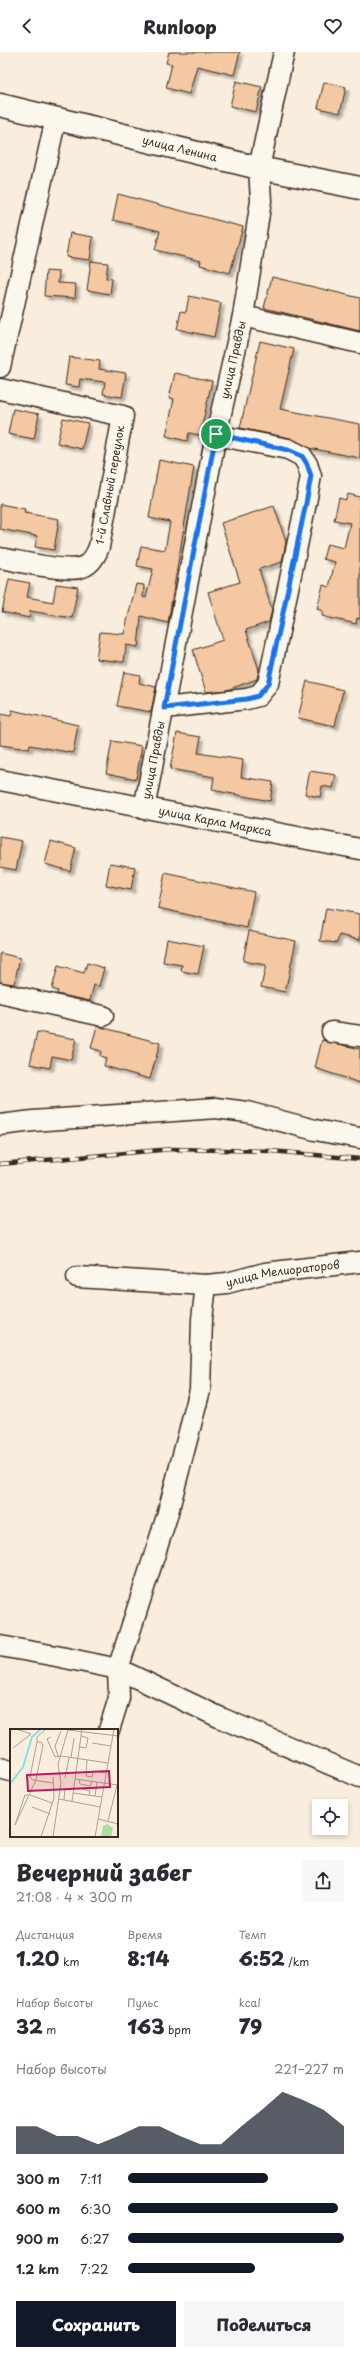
<!DOCTYPE html>
<html lang="ru">
<head>
<meta charset="utf-8">
<style>
  :root { --surface:#fff; --page:#f7f7f7; --text:#2b2b33; --muted:#7c7c81; --accent:#111827 }
  body { margin:0; font-family:"Playpen Sans",sans-serif; background:var(--page); color:var(--text); height:100vh; display:flex; flex-direction:column; font-size:15px; white-space:nowrap }
  * { box-sizing:border-box; margin:0 }
  p { font-size:13px; color:var(--muted) }
  .icon { flex:none; width:22px; height:22px; fill:none; stroke:currentColor; stroke-width:2; stroke-linecap:round; stroke-linejoin:round }
  .map { position:relative; height:1795px; overflow:hidden }
  .drawer { display:flex; flex-direction:column; background:var(--surface); flex:1 }
  .drawer>* { flex:none }
  .buttons { position:absolute; left:312px; top:1747px; display:grid; gap:8px }
  .buttons a { display:grid; place-items:center; width:36px; height:36px; border-radius:0px; background:var(--surface); box-shadow:0 2px 6px #0003; font-size:20px }
  .pin { position:absolute; display:grid; place-items:center; width:34px; height:34px; color:#fff; margin:-17px; border:2px solid #fff; border-radius:50%; box-shadow:0 1px 4px #0007 }
  .round { display:grid; place-items:center; flex:none; width:42px; height:42px; border-radius:0px; background:var(--page) }
  .head { display:flex; align-items:center; justify-content:space-between; height:68px; padding:0 16px }
  h1 { font-size:22px; font-weight:800; line-height:30px }
  .figures { display:grid; grid-template-columns:repeat(3,1fr); gap:6px; height:68px; padding:4px 16px }
  .figures div { display:grid; align-content:center }
  .figures b { font-size:20px; font-weight:800 }
  .figures small { font-size:11px; font-weight:400 }
  .figures p { font-size:11px }
  .chart { height:112px; padding:8px 16px }
  .chart p { display:flex; justify-content:space-between }
  .chart svg { width:100%; height:72px; margin-top:4px; fill:var(--accent); opacity:.7 }
  .cta { display:flex; gap:8px; margin-top:auto; padding:8px 16px }
  .cta a { flex:1; height:46px; border-radius:0px; background:var(--accent); color:#fff; font-size:16px; font-weight:800; line-height:46px; text-align:center }
  .cta a+a { background:var(--page); color:var(--text) }
  ul { padding:0 16px; list-style:none; font-size:13px }
  li { display:grid; grid-template-columns:64px 48px 1fr; align-items:center; height:30px }
  li i { height:10px; border-radius:5px; background:var(--accent) }
  header { display:flex; justify-content:space-between; align-items:center; height:52px; padding:0 16px; background:var(--surface); font-size:18px; font-weight:800 }
  .map>svg:first-child { display:block }
  .building { fill:#f3c8a2; stroke:#3b2a1e; filter:url(#shadow) }
  .lines { fill:none; stroke-linecap:round; stroke-linejoin:round }
  .minor-casing { stroke:#3b2a1e; stroke-width:23 }
  .major-casing { stroke:#3b2a1e; stroke-width:25 }
  .minor { stroke:#fbf7ec; stroke-width:20 }
  .major { stroke:#fbf7ec; stroke-width:22 }
  .rail-casing { stroke:#3b2a1e; stroke-width:4.5 }
  .rail { stroke:#fbf7ec; stroke-width:3; stroke-dasharray:9; stroke-linecap:butt }
  .route-casing { stroke:#fff; stroke-width:8 }
  .route { stroke:#1a73e8; stroke-width:5 }
  .labels { text-anchor:middle; stroke-width:3; stroke-linejoin:round; paint-order:stroke }
  .street-label { font-size:11px; fill:#3b2a1e; stroke:#fbf7ec }
  .inset-river { fill:none; stroke:#8ddde7; stroke-width:2 }
  .inset-road { fill:none; stroke:#ada091; stroke-width:1 }
  .view { fill:#c2185b; fill-opacity:0.15; stroke:#c2185b; stroke-width:2 }
  .inset-edge { fill:none; stroke:#3b2a1e; stroke-width:2 }
</style>
</head>
<body>
<header><svg class="icon" aria-label="back" viewBox="0 0 24 24"><path d="M15 5l-7 7 7 7"/></svg>Runloop<svg class="icon" aria-label="heart" viewBox="0 0 24 24"><path d="M12 20l-8-8c-3-5 5-10 8-4 3-6 11-1 8 4z"/></svg></header>
<div class="map">
<svg width="360" height="1795" viewBox="0 0 360 1795">
  <defs>
    <filter id="shadow"><feDropShadow dx="3.5" dy="3.5" stdDeviation="1" flood-color="#0004"/></filter>
  </defs>
  <rect width="100%" height="100%" fill="#f9eedd"/>
  <filter id="ink" filterUnits="userSpaceOnUse"><feTurbulence type="fractalNoise" baseFrequency=".025" numOctaves="2"/><feDisplacementMap in="SourceGraphic" scale="8" xChannelSelector="R" yChannelSelector="G"/><feConvolveMatrix kernelMatrix="1 2 1 2 8 2 1 2 1" color-interpolation-filters="sRGB"/></filter>
  <g filter="url(#ink)">
    <g class="building">
      <path d="M 169,0 L 240,0 L 234,23 L 197,14 L 189,42 L 166,36 L 172,12 L 166,11 Z"/>
      <path d="M 236,29 L 262,35 L 256,60 L 230,54 Z"/>
      <path d="M 324,30 L 346,35 L 340,61 L 318,56 Z"/>
      <path d="M 118,142 L 243,175 L 230,221 L 200,213 L 201,209 L 155,198 L 160,179 L 113,168 Z"/>
      <path d="M 70,181 L 93,185 L 90,208 L 66,205 Z"/>
      <path d="M 91,209 L 108,211 L 106,226 L 112,227 L 110,242 L 87,238 Z"/>
      <path d="M 46,219 L 59,220 L 58,231 L 76,232 L 75,246 L 44,244 Z"/>
      <path d="M 272,225 L 360,246 L 360,279 L 264,256 Z"/>
      <path d="M 189,244 L 221,251 L 214,285 L 177,277 L 181,259 L 186,260 Z"/>
      <path d="M 260,289 L 294,297 L 280,357 L 360,372 L 360,406 L 309,396 L 290,386 L 240,376 Z"/>
      <path d="M 69,305 L 100,309 L 99,317 L 126,321 L 122,345 L 103,342 L 105,330 L 80,327 L 79,335 L 65,333 Z"/>
      <path d="M 175,321 L 212,329 L 200,383 L 189,381 L 187,389 L 166,384 L 174,347 L 169,346 Z"/>
      <path d="M 13,357 L 39,362 L 34,387 L 8,382 Z"/>
      <path d="M 63,366 L 88,371 L 82,397 L 57,391 Z"/>
      <path d="M 159,408 L 194,415 L 168,571 L 141,564 L 138,595 L 126,593 L 124,610 L 96,607 L 100,580 L 124,582 L 136,532 L 144,533 L 143,545 L 146,546 L 153,517 L 137,514 L 141,494 L 165,498 L 170,470 L 149,466 Z"/>
      <path d="M 348,442 L 360,445 L 360,567 L 357,566 L 356,572 L 322,564 L 323,559 L 317,557 L 323,533 L 329,535 L 335,510 L 323,507 L 327,492 L 344,496 L 350,471 L 334,468 L 339,446 L 346,448 Z"/>
      <path d="M 0,452 L 25,457 L 24,461 L 59,467 L 54,498 L 35,495 L 37,484 L 0,477 Z"/>
      <path d="M 274,454 L 286,490 L 282,510 L 259,517 L 272,558 L 269,570 L 246,578 L 259,618 L 257,627 L 227,638 L 206,640 L 193,598 L 223,588 L 208,540 L 240,530 L 221,471 Z"/>
      <path d="M 9,527 L 30,531 L 27,545 L 53,550 L 56,532 L 78,535 L 72,566 L 30,559 L 29,566 L 2,560 Z"/>
      <path d="M 124,620 L 140,623 L 139,631 L 156,635 L 151,660 L 117,654 Z"/>
      <path d="M 307,629 L 343,638 L 335,674 L 298,666 Z"/>
      <path d="M 12,658 L 78,673 L 73,701 L 30,693 L 29,697 L 0,693 L 0,662 L 11,664 Z"/>
      <path d="M 177,681 L 201,685 L 198,701 L 243,708 L 241,725 L 273,730 L 270,749 L 212,738 L 214,725 L 170,717 Z"/>
      <path d="M 112,689 L 142,694 L 136,727 L 106,721 Z"/>
      <path d="M 310,719 L 336,723 L 333,736 L 322,734 L 320,745 L 305,742 Z"/>
      <path d="M 0,785 L 22,789 L 16,818 L 0,815 Z"/>
      <path d="M 51,789 L 76,796 L 70,819 L 45,812 Z"/>
      <path d="M 110,811 L 135,815 L 131,838 L 106,833 Z"/>
      <path d="M 165,821 L 254,840 L 247,876 L 158,856 Z"/>
      <path d="M 326,856 L 360,862 L 360,888 L 339,883 L 337,891 L 320,889 Z"/>
      <path d="M 249,879 L 296,889 L 285,940 L 261,935 L 266,913 L 243,909 Z"/>
      <path d="M 167,887 L 204,894 L 198,922 L 181,919 L 182,913 L 163,910 Z"/>
      <path d="M 0,901 L 20,906 L 14,932 L 0,930 Z"/>
      <path d="M 87,911 L 104,916 L 99,934 L 94,933 L 90,949 L 57,942 L 58,939 L 52,937 L 58,914 L 84,921 Z"/>
      <path d="M 97,974 L 160,991 L 150,1027 L 104,1014 L 106,1006 L 100,1004 L 101,999 L 91,996 Z"/>
      <path d="M 37,980 L 76,987 L 71,1008 L 52,1004 L 50,1016 L 30,1012 Z"/>
      <path d="M 322,988 L 360,997 L 360,1031 L 315,1016 Z"/>
    </g>
    <g class="lines">
      <g class="minor-casing">
        <g id="minor">
          <path d="M 243,264 L 360,291"/>
          <path d="M 0,315 L 56,66"/>
          <path d="M 0,337 L 123,364 L 99,495 C 96,503 90,514 79,516 C 63,520 18,509 0,506"/>
          <path d="M 164,656 L 247,647 L 258,644 L 268,632 L 306,451 L 311,424 L 307,412 L 302,404 L 288,397 L 216,383"/>
          <path id="s1" d="M 0,728 L 360,797"/>
          <path id="s2" d="M 144,757 L 216,383 L 243,264 L 261,149 L 259,116 L 284,0"/>
          <path d="M 0,941 L 103,964"/>
          <path d="M 332,980 L 360,984"/>
          <path d="M 0,1073 L 33,1069 L 216,1056 L 247,1060 L 315,1078 L 360,1086"/>
          <path id="s3" d="M 77,1225 L 206,1233 L 227,1231 L 265,1221 L 360,1210"/>
          <path d="M 0,1594 L 56,1604 L 118,1617 L 221,1666 L 360,1725"/>
          <path d="M 109,1678 L 119,1646 L 118,1617 L 167,1464 L 200,1338 L 202,1267 L 206,1233"/>
          <path d="M 0,1716 L 11,1719"/>
        </g>
      </g>
      <g class="major-casing">
        <g id="major">
          <path id="s4" d="M 0,53 L 259,116 L 360,136"/>
        </g>
      </g>
      <use href="#minor" class="minor"/>
      <use href="#major" class="major"/>
      <g class="rail-casing">
        <path id="rail" d="M 0,1112 L 172,1097 L 271,1099 L 360,1107"/>
      </g>
      <use href="#rail" class="rail"/>
    </g>
  </g>
  <g class="lines" filter="url(#ink)">
    <g class="route-casing">
      <path id="route" d="M 216,382 L 288,398 L 302,404 L 307,412 L 311,424 L 306,451 L 268,632 L 258,644 L 247,647 L 164,656 Z"/>
    </g>
    <use href="#route" class="route"/>
  </g>
  <g class="labels">
    <g class="street-label">
      <text dy="4" stroke="none"><textPath href="#s4" startOffset="185">улица Ленина</textPath></text>
      <text dy="4" stroke="none"><textPath href="#s2" startOffset="458">улица Правды</textPath></text>
      <text transform="translate(110 433) rotate(-80)" y="4">1-й Славный переулок</text>
      <text dy="4" stroke="none"><textPath href="#s2" startOffset="50">улица Правды</textPath></text>
      <text dy="4" stroke="none"><textPath href="#s1" startOffset="219">улица Карла Маркса</textPath></text>
      <text dy="4" stroke="none"><textPath href="#s3" startOffset="207">улица Мелиораторов</textPath></text>
    </g>
  </g>
  <g transform="translate(10 1677)">
    <rect width="108" height="108" fill="#f9eedd"/>
    <path d="M 97,95 L 103,99 L 101,108 L 91,108 L 93,97 Z" fill="#abe0a2"/>
    <path class="inset-river" d="M 0,55 L 13,38 L 22,8 L 31,0"/>
    <path class="inset-road" d="M 41,8 L 37,10 L 45,28 L 51,27 L 98,34M 27,13 L 27,8 L 36,0M 82,14 L 101,17M 70,18 L 76,19 L 78,9 L 71,7M 3,19 L 21,5 L 6,0M 48,27 L 45,17 L 51,2M 61,29 L 64,9M 77,31 L 76,47 L 82,48 L 83,42 L 96,44M 18,46 L 23,51 L 43,54M 55,49 L 59,29M 65,50 L 108,56M 69,51 L 70,55 L 80,57 L 82,52M 72,60 L 80,62 L 79,66M 63,64 L 92,68M 18,66 L 15,66 L 5,96 L 26,51 L 33,16 L 31,13 L 27,13 L 20,48M 20,66 L 42,74M 85,67 L 87,53M 49,70 L 90,78M 54,71 L 55,59M 62,72 L 72,0M 22,78 L 40,85M 88,90 L 108,95M 98,92 L 107,56M 31,108 L 44,69 L 43,48M 43,108 L 51,54 L 48,35 L 58,1 L 108,7M 85,108 L 104,0"/>
    <path class="view" d="M 99,42 L 100,58 L 18,62 L 17,46 Z"/>
    <rect width="108" height="108" class="inset-edge"/>
  </g>
</svg>
<div class="buttons">
<a><svg class="icon" aria-label="locate" viewBox="0 0 24 24"><circle cx="12" cy="12" r="6"/><path d="M12 2v4M12 18v4M2 12h4M18 12h4"/></svg></a>
</div>
<div class="pin" style="left:216px;top:382px;background:#1e9e55"><svg class="icon" aria-label="arrive" viewBox="0 0 24 24"><path d="M6 21V4h12l-3 4 3 4H6"/></svg></div>
</div>
<section class="drawer">
<div class="head"><div><h1>Вечерний забег</h1><p>21:08 · 4 × 300 m</p></div><a class="round"><svg class="icon" aria-label="share" viewBox="0 0 24 24"><path d="M12 15V3M7 8l5-5 5 5M5 13v7h14v-7"/></svg></a></div>
<div class="figures">
<div><p>Дистанция</p><b>1.20<small> km</small></b></div>
<div><p>Время</p><b>8:14</b></div>
<div><p>Темп</p><b>6:52<small> /km</small></b></div>
</div>
<div class="figures">
<div><p>Набор высоты</p><b>32<small> m</small></b></div>
<div><p>Пульс</p><b>163<small> bpm</small></b></div>
<div><p>kcal</p><b>79</b></div>
</div>
<div class="chart"><p><span>Набор высоты</span>221–227 m</p>
<svg viewBox="0 0 160 44" preserveAspectRatio="none"><path d="M0 44V27L10 27L20 33L30 33L40 38L50 33L60 27L70 27L80 33L90 38L100 38L110 27L120 17L130 6L140 11L150 17L160 27V44z"/></svg>
</div>
<ul>
<li><b>300 m</b>7:11<i style="width:65%"></i></li>
<li><b>600 m</b>6:30<i style="width:97%"></i></li>
<li><b>900 m</b>6:27<i style="width:100%"></i></li>
<li><b>1.2 km</b>7:22<i style="width:59%"></i></li>
</ul>
<div class="cta"><a>Сохранить</a><a>Поделиться</a></div>
</section>
</body>
</html>
